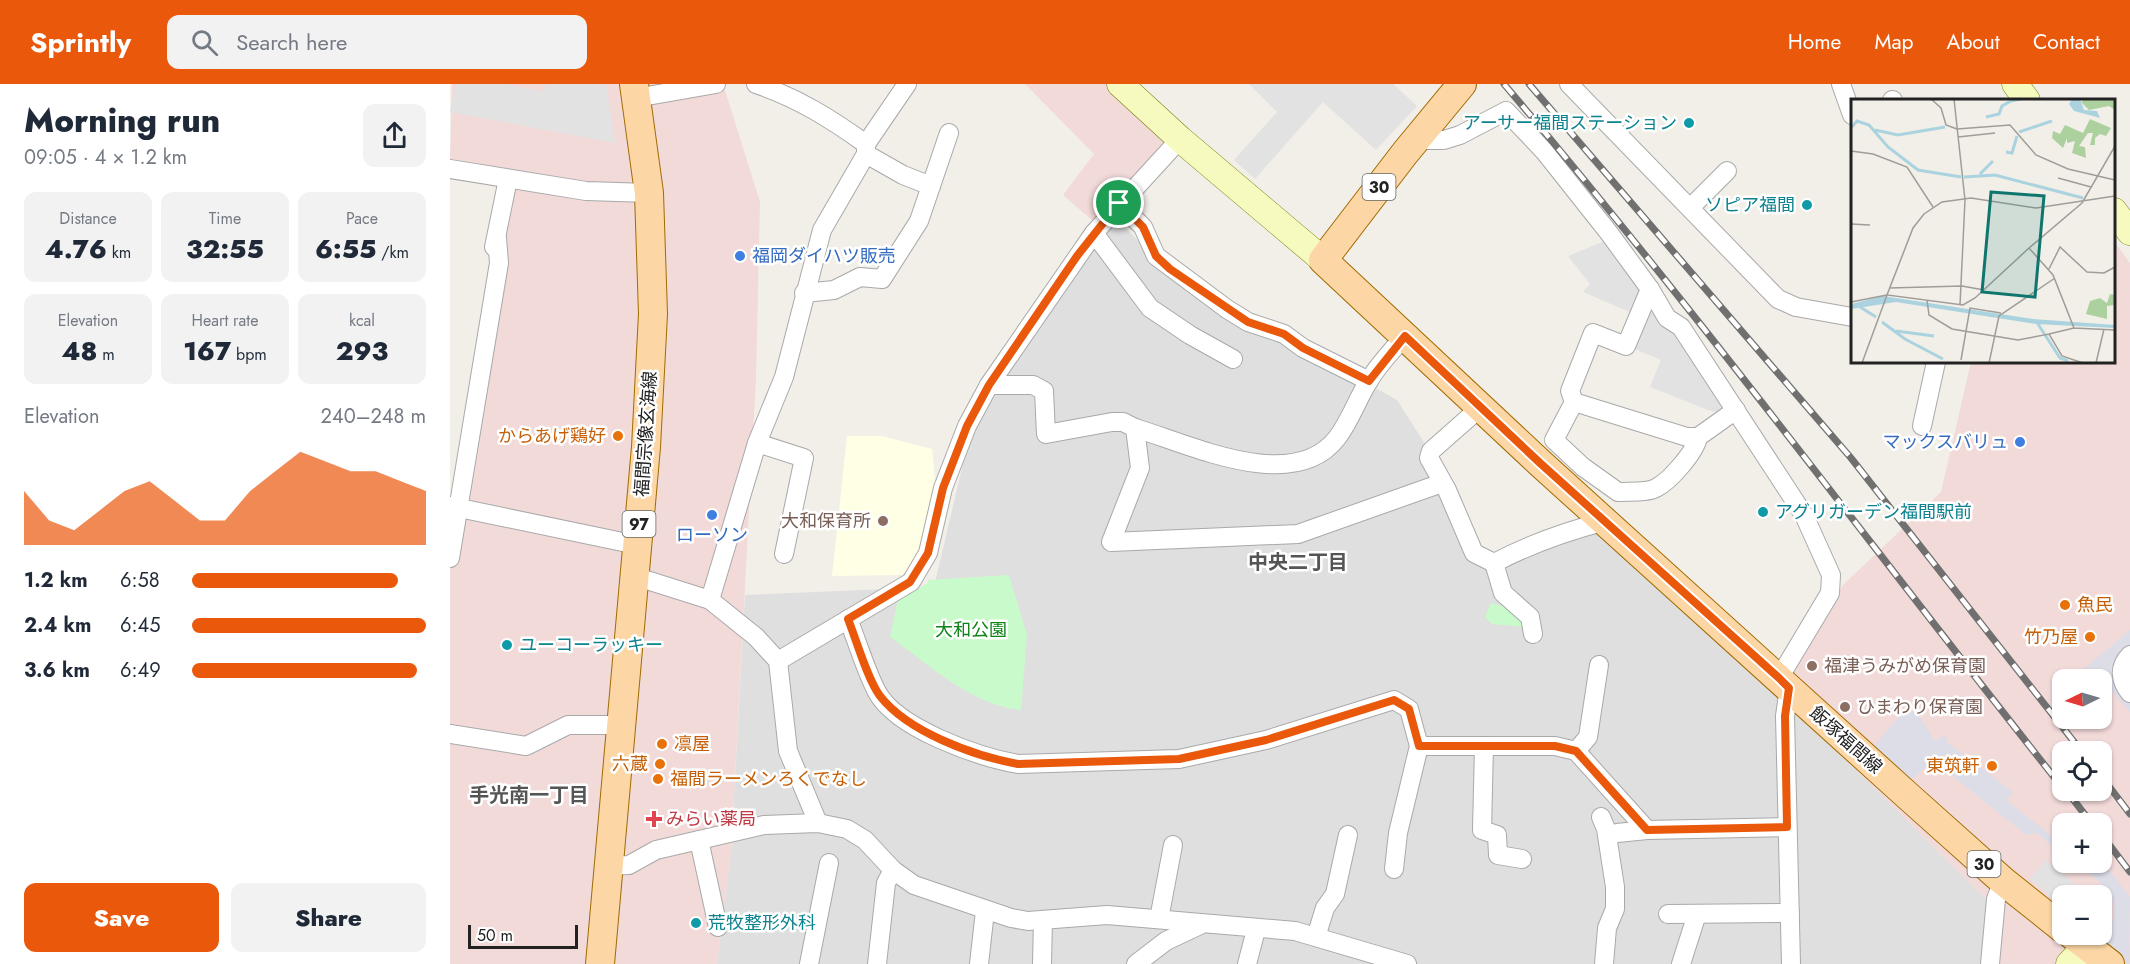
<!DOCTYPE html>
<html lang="en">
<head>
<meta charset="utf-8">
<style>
  :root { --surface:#fff; --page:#f2f2f3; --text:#1f2937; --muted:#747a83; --accent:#ea580c }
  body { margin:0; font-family:Jost,"Noto Sans JP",sans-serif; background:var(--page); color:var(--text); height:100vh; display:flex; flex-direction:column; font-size:22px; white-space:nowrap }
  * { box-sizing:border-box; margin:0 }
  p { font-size:20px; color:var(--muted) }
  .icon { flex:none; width:33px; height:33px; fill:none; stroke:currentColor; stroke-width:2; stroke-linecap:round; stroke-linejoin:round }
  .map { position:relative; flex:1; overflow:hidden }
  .details { display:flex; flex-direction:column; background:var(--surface); width:450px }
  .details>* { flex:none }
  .needle { width:39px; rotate:265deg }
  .buttons { position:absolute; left:1602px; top:585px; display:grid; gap:12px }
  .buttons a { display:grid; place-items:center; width:60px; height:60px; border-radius:12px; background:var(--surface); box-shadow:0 2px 4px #0004; font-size:30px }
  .scale { position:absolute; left:18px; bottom:15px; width:110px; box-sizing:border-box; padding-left:6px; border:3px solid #222; border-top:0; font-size:16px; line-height:21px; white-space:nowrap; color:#222; -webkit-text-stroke:4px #fff; paint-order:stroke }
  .pin { position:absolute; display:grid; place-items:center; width:51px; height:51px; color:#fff; margin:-26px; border:3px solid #fff; border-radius:50%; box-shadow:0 2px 6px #0007 }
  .round { display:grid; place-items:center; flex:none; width:63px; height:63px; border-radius:12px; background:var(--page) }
  .overview { display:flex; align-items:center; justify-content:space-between; height:102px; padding:0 24px }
  h1 { font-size:33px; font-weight:800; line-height:45px }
  .metrics { display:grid; grid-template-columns:repeat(3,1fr); gap:9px; height:102px; padding:6px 24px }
  .metrics div { display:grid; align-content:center; border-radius:12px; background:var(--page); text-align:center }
  .metrics b { font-size:26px; font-weight:800 }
  .metrics small { font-size:16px; font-weight:400 }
  .metrics p { font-size:16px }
  .chart { height:168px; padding:12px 24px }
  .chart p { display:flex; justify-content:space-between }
  .chart svg { width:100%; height:108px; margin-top:6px; fill:var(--accent); opacity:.7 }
  .button { display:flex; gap:12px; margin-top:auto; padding:12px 24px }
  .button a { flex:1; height:69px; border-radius:12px; background:var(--accent); color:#fff; font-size:24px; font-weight:800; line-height:69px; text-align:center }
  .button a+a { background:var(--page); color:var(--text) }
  ul { padding:0 24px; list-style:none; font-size:20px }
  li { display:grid; grid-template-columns:96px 72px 1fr; align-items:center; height:45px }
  li i { height:15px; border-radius:8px; background:var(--accent) }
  header { display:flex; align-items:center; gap:36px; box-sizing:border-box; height:84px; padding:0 30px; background:var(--accent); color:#fff }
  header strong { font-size:28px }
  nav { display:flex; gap:33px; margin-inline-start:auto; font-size:21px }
  .search { width:420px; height:54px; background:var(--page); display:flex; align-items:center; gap:15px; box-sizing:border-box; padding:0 21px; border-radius:12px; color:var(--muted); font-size:22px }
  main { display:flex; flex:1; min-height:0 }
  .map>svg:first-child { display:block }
  .residential { fill:#e0dfdf }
  .commercial { fill:#f2dad9; fill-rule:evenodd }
  .education { fill:#ffffe5 }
  .park { fill:#c8facc }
  .parking { fill:#e2e2e2 }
  .plaza { fill:#dddde8 }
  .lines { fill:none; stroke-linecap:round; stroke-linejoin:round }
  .street-casing { stroke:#a9a9a9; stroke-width:20 }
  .secondary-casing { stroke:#707d05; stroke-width:27 }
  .primary-casing { stroke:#a06b00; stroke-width:30 }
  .street { stroke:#fff; stroke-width:18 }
  .secondary { stroke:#f7fabf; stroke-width:26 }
  .primary { stroke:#fcd6a4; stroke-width:28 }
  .rail-casing { stroke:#707070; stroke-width:7 }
  .rail { stroke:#fff; stroke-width:4.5; stroke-dasharray:14; stroke-linecap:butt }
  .route-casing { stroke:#fff; stroke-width:12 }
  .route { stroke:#ea580c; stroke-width:8 }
  .culture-dot { fill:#0f9aa8; stroke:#fff; stroke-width:2 }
  .shop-dot { fill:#3f7fe0; stroke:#fff; stroke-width:2 }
  .food-dot { fill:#e8710a; stroke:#fff; stroke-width:2 }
  .education-dot { fill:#8d6e63; stroke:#fff; stroke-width:2 }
  .health-dot { fill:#e0444e; stroke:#fff; stroke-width:2 }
  .labels { text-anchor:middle; stroke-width:5; stroke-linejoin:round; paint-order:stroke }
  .shield { fill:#fff; stroke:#646464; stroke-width:1.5 }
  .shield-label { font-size:16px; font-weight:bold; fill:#222 }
  .culture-label { font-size:18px; fill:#0d838f; stroke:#fff; text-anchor:start }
  .shop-label { font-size:18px; fill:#366cbe; stroke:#fff; text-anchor:start }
  .street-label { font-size:18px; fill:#222; stroke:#fff }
  .food-label { font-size:18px; fill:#c56008; stroke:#fff; text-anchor:end }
  .education-label { font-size:18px; fill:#785e54; stroke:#fff; text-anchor:start }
  .park-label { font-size:18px; fill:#0c8416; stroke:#fff }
  .health-label { font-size:18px; fill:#be3a42; stroke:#fff; text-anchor:start }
  .neighbourhood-label { font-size:20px; font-weight:bold; fill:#555; stroke:#fff }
  .inset-river { fill:none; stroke:#aad3df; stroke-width:3 }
  .inset-road { fill:none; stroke:#9f9d99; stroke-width:1.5 }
  .view { fill:#0f766e; fill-opacity:0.15; stroke:#0f766e; stroke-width:3 }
  .inset-edge { fill:none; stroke:#222; stroke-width:3 }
</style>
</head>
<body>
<header>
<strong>Sprintly</strong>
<div class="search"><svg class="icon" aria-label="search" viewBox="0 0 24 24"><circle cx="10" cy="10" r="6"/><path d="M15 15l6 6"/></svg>Search here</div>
<nav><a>Home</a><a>Map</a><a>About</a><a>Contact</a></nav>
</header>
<main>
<section class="details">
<div class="overview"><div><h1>Morning run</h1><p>09:05 · 4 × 1.2 km</p></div><a class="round"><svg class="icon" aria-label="share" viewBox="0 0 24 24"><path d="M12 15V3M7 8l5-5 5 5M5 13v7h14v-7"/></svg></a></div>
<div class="metrics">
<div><p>Distance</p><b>4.76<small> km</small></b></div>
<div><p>Time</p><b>32:55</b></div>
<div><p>Pace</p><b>6:55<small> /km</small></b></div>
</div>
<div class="metrics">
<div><p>Elevation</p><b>48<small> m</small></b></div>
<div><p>Heart rate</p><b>167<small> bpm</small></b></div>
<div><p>kcal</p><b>293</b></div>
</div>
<div class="chart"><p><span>Elevation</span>240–248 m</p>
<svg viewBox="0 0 160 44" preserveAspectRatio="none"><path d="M0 44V22L10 34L20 38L30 30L40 22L50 18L60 26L70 34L80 34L90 22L100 14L110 6L120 10L130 14L140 14L150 18L160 22V44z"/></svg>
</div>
<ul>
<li><b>1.2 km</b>6:58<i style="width:88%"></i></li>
<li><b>2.4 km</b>6:45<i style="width:100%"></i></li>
<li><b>3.6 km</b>6:49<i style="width:96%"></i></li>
</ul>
<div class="button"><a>Save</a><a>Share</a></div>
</section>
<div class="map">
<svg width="1680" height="880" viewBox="0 0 1680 880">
  <rect width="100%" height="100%" fill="#f2efe9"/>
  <path class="residential" d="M 666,134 L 721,190 L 947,316 L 977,363 L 1028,480 L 1150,444 L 1351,631 L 1551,830 L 1548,880 L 267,880 L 281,768 L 295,511 L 484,503 L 519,354 L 550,298 Z"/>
  <g class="commercial">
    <path d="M 2,0 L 273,0 L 310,118 L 306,294 L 281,768 L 267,880 L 0,880 L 0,484 L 29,321 L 62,89 L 0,79 Z"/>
    <path d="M 575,0 L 659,0 L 718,55 L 643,137 L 613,111 L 644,70 Z"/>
    <path d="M 1664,157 L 1680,179 L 1680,880 L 1548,880 L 1551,830 L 1351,631 L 1342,585 L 1393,501 L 1491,408 L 1521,278 L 1664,278 ZM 1612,596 L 1652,596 L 1652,634 L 1612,634 ZM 1612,668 L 1652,668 L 1652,706 L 1612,706 ZM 1612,740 L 1652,740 L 1652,778 L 1612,778 ZM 1612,812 L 1652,812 L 1652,850 L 1612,850 Z"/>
  </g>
  <path class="education" d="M 397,352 L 432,352 L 482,365 L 486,404 L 468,469 L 462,482 L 452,491 L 382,492 Z"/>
  <g class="park">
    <path d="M 559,491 L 577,551 L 571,626 C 523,622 478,580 440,553 L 448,515 L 478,499 L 478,496 Z"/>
    <path d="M 1041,519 L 1058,524 L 1073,536 L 1074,543 L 1042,540 L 1035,533 Z"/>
  </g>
  <g class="parking">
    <path d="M 6,0 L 57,0 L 94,8 L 95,0 L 156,0 L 165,59 L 0,28 Z"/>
    <path d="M 799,0 L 943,0 L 967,22 L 926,66 L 873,18 L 805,95 L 784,76 L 827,28 Z"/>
    <path d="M 1157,156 L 1194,204 L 1184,230 L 1133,208 L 1140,200 L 1118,172 Z"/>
    <path d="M 1197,219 L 1226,246 L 1279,323 L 1266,328 L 1258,326 L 1200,303 L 1211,276 L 1180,263 Z"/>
    <path d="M 1595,776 L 1638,811 L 1612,812 L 1612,822 L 1580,795 Z"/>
  </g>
  <g class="plaza">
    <path d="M 1680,546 L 1680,628 L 1657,602 L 1652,607 L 1652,596 L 1623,594 Z"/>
    <path d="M 1466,626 L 1485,657 L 1495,651 L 1498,659 L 1563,708 L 1556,716 L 1612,760 L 1612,769 L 1586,749 L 1576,751 L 1490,682 L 1479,681 L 1462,695 L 1450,695 L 1421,665 L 1449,633 Z"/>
    <path d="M 1652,777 L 1680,813 L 1679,880 L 1673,880 L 1650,861 L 1664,833 L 1664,821 L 1659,809 L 1648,796 L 1624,779 Z"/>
  </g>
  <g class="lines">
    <g class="street-casing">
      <g id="street">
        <path d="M 306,0 C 348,14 381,35 416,60"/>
        <path d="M 1119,0 L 1328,215 L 1346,223 L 1402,233"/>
        <path d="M 1391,0 L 1402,31"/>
        <path d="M 186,14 L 266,0"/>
        <path d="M 1442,16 L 1443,16"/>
        <path d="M 965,56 L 994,56 L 1010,51 L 1056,27 L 1094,67 L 1159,149 L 1200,205 L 1217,234 L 1231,243 L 1354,431 L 1381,491 L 1380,509 L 1329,594"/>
        <path d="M 416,70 L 453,91 L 481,102"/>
        <path d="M 0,85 L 136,107 L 199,109"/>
        <path d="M 669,119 L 693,143 L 706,172 L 777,225 L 798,238 L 834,250 L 853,264 L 919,297"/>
        <path d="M 1241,123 L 1277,87"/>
        <path d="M 644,149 L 700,224 L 740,251 L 783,275"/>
        <path d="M 44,163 L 58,95"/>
        <path d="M 354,209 L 384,206 L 410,193 L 432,195 L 469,137 L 499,49"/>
        <path d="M 539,301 L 583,301 L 594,307 L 596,350 L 662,338 L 673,338 L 685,344 C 739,360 843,411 887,354 C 900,337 907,316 918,298 C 928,281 942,266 955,252"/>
        <path d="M 1124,318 L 1120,307 L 1143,249 L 1176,262 L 1200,205"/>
        <path d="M 1032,322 L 981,367 L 979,374 L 997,406 L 1024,469 L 1044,479"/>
        <path d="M 1472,342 L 1486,278"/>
        <path d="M 685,344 L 690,384 L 661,458 L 848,450 L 992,399"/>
        <path d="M 1248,353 L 1237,353 L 1124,318 L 1104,356 L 1133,383 L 1168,408 C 1179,407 1197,409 1206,404 C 1220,397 1246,367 1248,353 L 1286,326"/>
        <path d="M 307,359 L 354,374 L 334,470"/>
        <path d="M 0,422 L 187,461"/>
        <path d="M 0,474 L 49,179 L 47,154"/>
        <path d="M 184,492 L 260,516 L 306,553 L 328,577 L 338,667 L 368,739"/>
        <path d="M 260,516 L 307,359 L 334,293 L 372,146 L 416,70 L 416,60 L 457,0"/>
        <path d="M 398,535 C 408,559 415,585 427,608 C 447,645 529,673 568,680 L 729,675 L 816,656 L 944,616 L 959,625 L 969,662 L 948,749 L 944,785"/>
        <path d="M 1083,550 L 1080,533 L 1053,509 L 1044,479 C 1080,460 1117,447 1156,437"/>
        <path d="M 1680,571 C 1668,583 1670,597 1680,609"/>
        <path d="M 328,577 L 461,498 L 478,469 L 493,404 L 517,342 L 539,301 L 644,149 L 730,55"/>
        <path d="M 1339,604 L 1335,632 L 1341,880"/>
        <path d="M 0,650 L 76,662 L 118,641 L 171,641"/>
        <path d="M 969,662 L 1105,662 L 1126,667 L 1197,746 L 1337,743"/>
        <path d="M 1034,662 L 1032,746 L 1047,751 L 1048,771 L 1072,775"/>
        <path d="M 1126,667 L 1138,653 L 1149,581"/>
        <path d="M 1151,733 L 1156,745 L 1165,803 L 1165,825 L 1157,844 L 1154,880"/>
        <path d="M 1167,749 L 1197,746"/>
        <path d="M 249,756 L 268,843"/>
        <path d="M 158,782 L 179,781 L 206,766 L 314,741 L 368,739 L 397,745 L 415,756 L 443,786 L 464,801 L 561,834 L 578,837 L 657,831 L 845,847 L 957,880"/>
        <path d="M 1218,830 L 1340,829"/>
        <path d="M 709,835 L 723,761"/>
        <path d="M 866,853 L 875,824 L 885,810 L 898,751"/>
        <path d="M 359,880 L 379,779"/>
        <path d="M 427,880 L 436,799 L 443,786"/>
        <path d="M 529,880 L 535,827"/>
        <path d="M 592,880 L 593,836"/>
        <path d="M 686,880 L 716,857 L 750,841"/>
        <path d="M 797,880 L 806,846"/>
        <path d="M 1231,880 L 1247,830"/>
        <path d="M 1540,880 L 1546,815 L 1553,797"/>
      </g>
    </g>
    <g class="secondary-casing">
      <g id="secondary">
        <path d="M 670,0 L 730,55 L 873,176"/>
        <path d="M 1565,0 L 1577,16"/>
        <path d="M 1664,127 L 1680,148"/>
        <path d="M 1619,880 L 1636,862"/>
      </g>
    </g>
    <g class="primary-casing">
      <g id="primary">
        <path d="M 1012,0 L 955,69 L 873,176 L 1090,379 L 1459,713 L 1553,797 L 1612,844"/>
        <path d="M 1621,850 L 1660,880"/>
        <path d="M 150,880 L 196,363 L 203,230 L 199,109 L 184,0"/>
      </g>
    </g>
    <use href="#street" class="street"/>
    <use href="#secondary" class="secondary"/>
    <use href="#primary" class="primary"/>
    <g class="rail-casing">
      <g id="rail">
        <path d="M 1054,0 C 1248,228 1426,469 1612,703"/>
        <path d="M 1079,0 L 1401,374 L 1632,668"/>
        <path d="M 1652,693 L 1680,730"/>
        <path d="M 1616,706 L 1642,740"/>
        <path d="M 1652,751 L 1680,788"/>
      </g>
    </g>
    <use href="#rail" class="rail"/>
  </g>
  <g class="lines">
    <g class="route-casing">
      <path id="route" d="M 669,119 L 693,143 L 706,172 L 720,185 L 798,238 L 834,250 L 853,264 L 919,297 L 955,252 L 1090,379 L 1329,594 L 1339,604 L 1335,632 L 1337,743 L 1197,746 L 1126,667 L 1105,662 L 969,662 L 959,625 L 944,616 L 816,656 L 729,675 L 568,680 C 524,672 458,648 430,612 C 418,597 406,555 398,535 L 460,498 L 478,469 L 493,404 L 517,342 L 539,301 L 627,172 Z"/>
    </g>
    <use href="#route" class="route"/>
  </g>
  <g class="culture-dot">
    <circle cx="1239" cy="39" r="6"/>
    <circle cx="1357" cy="121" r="6"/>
    <circle cx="1313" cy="428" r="6"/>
    <circle cx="57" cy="561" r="6"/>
    <circle cx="246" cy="839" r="6"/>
  </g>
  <g class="shop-dot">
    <circle cx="290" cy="172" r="6"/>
    <circle cx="1570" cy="358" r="6"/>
    <circle cx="262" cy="431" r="6"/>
  </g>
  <g class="food-dot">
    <circle cx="168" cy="352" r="6"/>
    <circle cx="1615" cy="521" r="6"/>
    <circle cx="1640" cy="553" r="6"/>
    <circle cx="212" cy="660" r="6"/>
    <circle cx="210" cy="680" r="6"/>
    <circle cx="1542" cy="682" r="6"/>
    <circle cx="208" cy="695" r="6"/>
  </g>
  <g class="education-dot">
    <circle cx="433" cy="437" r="6"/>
    <circle cx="1362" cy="582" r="6"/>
    <circle cx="1395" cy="623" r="6"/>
  </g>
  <path class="health-dot" d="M201 726h6v6h6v6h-6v6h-6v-6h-6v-6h6z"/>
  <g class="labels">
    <g class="shield">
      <rect x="912.5" y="90" width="33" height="26" rx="4.5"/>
      <rect x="172.5" y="427" width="33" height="26" rx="4.5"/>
      <rect x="1517.5" y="767" width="33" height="26" rx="4.5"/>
    </g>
    <g class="shield-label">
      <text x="929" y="109">30</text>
      <text x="189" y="446">97</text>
      <text x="1534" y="786">30</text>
    </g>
    <g class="culture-label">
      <text x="1227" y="45" text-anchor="end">アーサー福間ステーション</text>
      <text x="1345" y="127" text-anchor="end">ソピア福間</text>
      <text x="1325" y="434">アグリガーデン福間駅前</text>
      <text x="69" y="567">ユーコーラッキー</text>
      <text x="258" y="845">荒牧整形外科</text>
    </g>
    <g class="shop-label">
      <text x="302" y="178">福岡ダイハツ販売</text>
      <text x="1558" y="364" text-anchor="end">マックスバリュ</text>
      <text x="262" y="457" text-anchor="middle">ローソン</text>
    </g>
    <g class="street-label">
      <text transform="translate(196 350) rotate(-86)" y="6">福間宗像玄海線</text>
      <text transform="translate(1396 656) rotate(42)" y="6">飯塚福間線</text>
    </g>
    <g class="food-label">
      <text x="156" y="358">からあげ鶏好</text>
      <text x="1627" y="527" text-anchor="start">魚民</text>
      <text x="1628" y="559">竹乃屋</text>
      <text x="224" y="666" text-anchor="start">凛屋</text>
      <text x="198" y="686">六蔵</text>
      <text x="1530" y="688">東筑軒</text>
      <text x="220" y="701" text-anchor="start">福間ラーメンろくでなし</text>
    </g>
    <g class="education-label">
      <text x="421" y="443" text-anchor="end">大和保育所</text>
      <text x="1374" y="588">福津うみがめ保育園</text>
      <text x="1407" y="629">ひまわり保育園</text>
    </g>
    <g class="park-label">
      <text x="521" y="552">大和公園</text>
    </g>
    <g class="health-label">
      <text x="216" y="741">みらい薬局</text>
    </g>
    <g class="neighbourhood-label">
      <text x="848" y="485">中央二丁目</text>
      <text x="79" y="718">手光南一丁目</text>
    </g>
  </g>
  <g transform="translate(1401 15)">
    <rect width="264" height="264" fill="#f2efe9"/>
    <path d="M 234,0 L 264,0 L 264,11 L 258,7 L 238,11 L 230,3 ZM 239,20 L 260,29 L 255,37 L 249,35 L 244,39 L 244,46 L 239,46 L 242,34 L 237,34 L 228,47 L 234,48 L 235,59 L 221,54 L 224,42 L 216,44 L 216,39 L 212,49 L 201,39 L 202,32 L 209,35 L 214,26 L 232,34 ZM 259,195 L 264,196 L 264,206 L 256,207 L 256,220 L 235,215 L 239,202 L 249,199 L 256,204 Z" fill="#add19e"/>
    <path d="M 221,0 L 229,0 L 233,11 L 246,12 L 249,19 L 223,12 L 218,5 ZM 32,197 L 182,220 L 264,226 L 264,229 L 185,225 L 45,203 L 0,210 L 0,205 Z" fill="#aad3df"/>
    <path class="inset-river" d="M 135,18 L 148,15 L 151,7 L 160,2 L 170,0M 0,29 L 6,22 L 18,26 L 37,48 L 67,71 L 110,78M 24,31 L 47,36 L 94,28M 168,33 L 201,22M 155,53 L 161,54 L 166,37M 129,75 L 142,62M 113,78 L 144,76 L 232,99M 9,208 L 25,218M 185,222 L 209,259 L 217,262M 31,223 L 54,240 L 92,260M 45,232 L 83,237"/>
    <path class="inset-road" d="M 80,0 L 90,9 L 95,26 L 106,30M 103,0 L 114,101 L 109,206M 106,30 L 159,26 L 185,56 L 217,70 L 264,81M 107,38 L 144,34M 0,52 L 22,55 L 56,68 L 82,108M 207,79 L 240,88M 264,97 L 185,109 L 120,99 L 91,103 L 73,115 L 62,129 L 36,196 L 112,206 L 124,199 L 178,149 L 202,176 L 223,229 L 264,231M 0,125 L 19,126M 178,149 L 231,104 L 264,47M 198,170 L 209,148 L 236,173 L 253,174 L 264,168M 38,189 L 111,187 L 133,191M 76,201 L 78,216 L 101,230 L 167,241 L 198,235 L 211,257 L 232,264M 0,203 L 36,196 L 11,264M 198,235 L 223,229M 110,261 L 119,209 L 150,214M 138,264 L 148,217 L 204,179M 245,264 L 253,230"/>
    <path class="view" d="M 140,93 L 193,97 L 184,198 L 131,193 Z"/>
    <rect width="264" height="264" class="inset-edge"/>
  </g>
</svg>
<div class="buttons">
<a><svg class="needle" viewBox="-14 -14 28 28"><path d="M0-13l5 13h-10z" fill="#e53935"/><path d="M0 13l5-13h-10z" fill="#747a83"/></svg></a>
<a><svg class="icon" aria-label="locate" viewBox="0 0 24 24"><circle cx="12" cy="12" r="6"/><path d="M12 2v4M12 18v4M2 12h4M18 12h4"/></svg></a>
<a>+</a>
<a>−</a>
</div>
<div class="scale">50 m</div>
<div class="pin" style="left:669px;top:119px;background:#1e9e55"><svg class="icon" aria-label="arrive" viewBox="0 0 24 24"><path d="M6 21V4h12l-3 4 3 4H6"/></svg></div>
</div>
</main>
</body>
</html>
